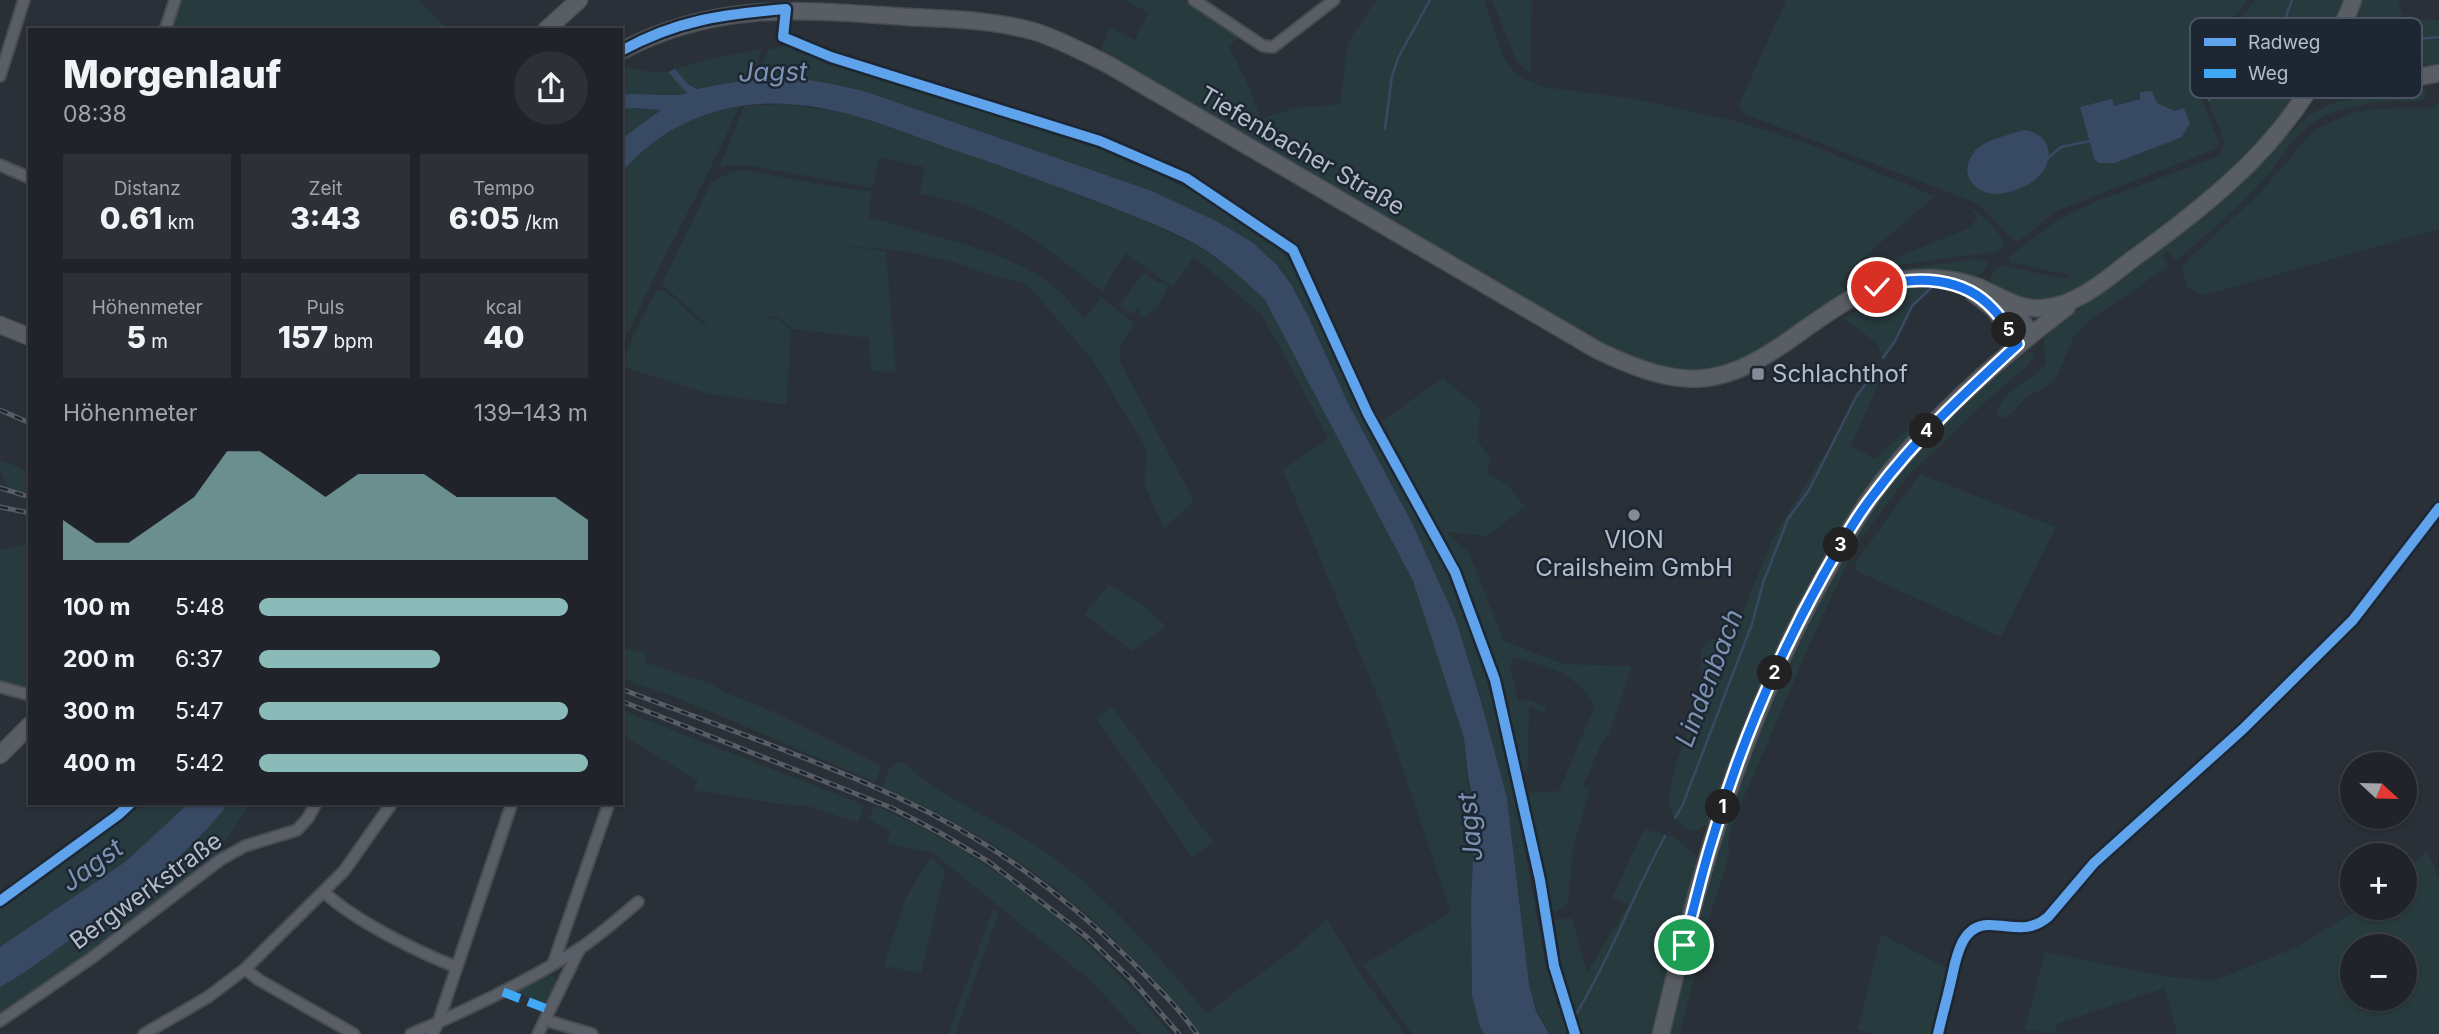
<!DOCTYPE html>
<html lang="de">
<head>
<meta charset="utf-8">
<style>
  :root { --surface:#20242a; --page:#2d3036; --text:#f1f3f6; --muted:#a2a4a8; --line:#3d4147; --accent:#8bbbb9 }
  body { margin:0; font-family:Inter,sans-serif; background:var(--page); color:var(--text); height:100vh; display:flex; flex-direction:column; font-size:26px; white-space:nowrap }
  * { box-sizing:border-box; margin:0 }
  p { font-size:23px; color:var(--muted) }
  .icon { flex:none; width:38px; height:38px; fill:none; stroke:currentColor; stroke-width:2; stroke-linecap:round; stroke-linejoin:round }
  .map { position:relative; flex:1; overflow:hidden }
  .details { position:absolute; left:28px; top:28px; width:595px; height:777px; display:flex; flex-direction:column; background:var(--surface); border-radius:0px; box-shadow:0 2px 5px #0004,0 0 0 2px var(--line) }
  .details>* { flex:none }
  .needle { width:46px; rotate:112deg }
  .tools { position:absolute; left:2340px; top:752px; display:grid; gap:14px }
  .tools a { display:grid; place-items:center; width:77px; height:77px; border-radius:50%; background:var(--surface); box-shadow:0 2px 5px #0004,0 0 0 2px var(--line); font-size:35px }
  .pin { position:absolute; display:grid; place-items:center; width:60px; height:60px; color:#fff; margin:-30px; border:4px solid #fff; border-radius:50%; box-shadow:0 2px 7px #0007 }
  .km { position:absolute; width:35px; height:35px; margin:-18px; border-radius:50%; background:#222; color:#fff; font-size:19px; line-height:35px; text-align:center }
  .round { display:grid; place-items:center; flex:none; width:74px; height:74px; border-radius:37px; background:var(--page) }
  .summary { display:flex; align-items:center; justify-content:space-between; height:119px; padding:0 35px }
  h1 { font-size:38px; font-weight:800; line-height:52px }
  .metrics { display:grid; grid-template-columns:repeat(3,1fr); gap:10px; height:119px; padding:7px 35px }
  .metrics div { display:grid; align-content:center; border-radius:0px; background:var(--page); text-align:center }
  .metrics b { font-size:30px; font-weight:800 }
  .metrics small { font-size:19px; font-weight:400 }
  .metrics p { font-size:19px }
  .chart { height:196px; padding:14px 35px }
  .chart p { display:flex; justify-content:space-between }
  .chart svg { width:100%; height:126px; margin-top:7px; fill:var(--accent); opacity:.7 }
  ul { padding:0 35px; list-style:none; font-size:23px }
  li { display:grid; grid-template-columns:112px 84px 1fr; align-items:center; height:52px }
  li i { height:18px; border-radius:9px; background:var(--accent) }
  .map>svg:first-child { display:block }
  .green { fill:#273a3e; fill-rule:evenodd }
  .water { fill:#384963 }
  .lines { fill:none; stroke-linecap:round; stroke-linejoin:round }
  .stream { stroke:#384963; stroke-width:2.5 }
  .minor-casing { stroke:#484c53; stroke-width:14 }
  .secondary-casing { stroke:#484c53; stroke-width:19 }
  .minor { stroke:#5a5e66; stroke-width:10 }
  .secondary { stroke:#595d64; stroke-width:16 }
  .rail-casing { stroke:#595d64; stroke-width:5 }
  .rail { stroke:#1d2633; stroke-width:2.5; stroke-dasharray:8; stroke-linecap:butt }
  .quiet { stroke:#3fa9f5; stroke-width:9; stroke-dasharray:18 9; stroke-linecap:butt }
  .cycleway-casing { stroke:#1d2633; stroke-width:15 }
  .cycleway { stroke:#60a3ed; stroke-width:10 }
  .route-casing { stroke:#fff; stroke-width:14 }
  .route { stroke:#1a73e8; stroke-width:9 }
  .poi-dot { fill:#848b96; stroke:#1d2633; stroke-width:2.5 }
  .labels { text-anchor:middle; stroke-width:5; stroke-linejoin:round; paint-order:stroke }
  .street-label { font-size:24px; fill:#b4bcc9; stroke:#1d2633 }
  .poi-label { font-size:24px; fill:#b4bcc9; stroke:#1d2633; text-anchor:start }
  .water-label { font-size:26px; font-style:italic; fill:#7c92b1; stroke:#1d2633 }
  .key { fill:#1d2633; stroke:#4a5360; stroke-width:2 }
  .key-label { font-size:19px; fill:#b4bcc9 }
</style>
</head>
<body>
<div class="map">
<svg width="2439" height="1034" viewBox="0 0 2439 1034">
  <rect width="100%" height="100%" fill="#2a3038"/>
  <g class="green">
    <path d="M 175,0 L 419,0 L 449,30 L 165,30 Z"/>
    <path d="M 1124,0 L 1182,0 L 1238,37 L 1229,47 L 1247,83 L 1261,119 L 1294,108 L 1340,104 L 1348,42 L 1376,0 L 1484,0 L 1504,59 L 1518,76 L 1543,87 L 1636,99 L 1739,122 L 1808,144 L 1935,196 L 1856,264 L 1839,284 L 1847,291 L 1751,357 L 1710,369 L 1683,370 L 1629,358 L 1590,337 L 1100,52 L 1110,27 L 1135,40 L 1148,12 Z"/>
    <path d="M 1492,0 L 1532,0 L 1530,74 L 1517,62 Z"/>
    <path d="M 1786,0 L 2248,0 L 2199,57 L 2192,76 L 2219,142 L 2215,149 L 2054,212 L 2029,234 L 2017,241 L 2011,238 L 1979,204 L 1745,114 L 1739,105 ZM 2141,99 L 2176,111 L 2190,121 L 2182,137 L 2094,158 L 2080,107 L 2114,106 ZM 2049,149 L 2041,172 C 2014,189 2000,203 1970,183 Z"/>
    <path d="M 2256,0 L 2343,0 L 2317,60 L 2274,128 L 2203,196 L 2088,286 L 2047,302 L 2029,304 L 1989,283 L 1993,272 L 2002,265 L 2065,279 L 2070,273 L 2058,273 L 2011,262 L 2009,257 L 2059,219 L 2095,202 L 2219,156 L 2225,142 C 2219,124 2202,93 2202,75 C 2202,54 2242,16 2256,0 Z"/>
    <path d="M 2362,0 L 2398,0 L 2410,41 L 2396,44 L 2395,58 L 2399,61 L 2415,57 L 2418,68 L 2417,72 C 2389,76 2369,84 2346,64 C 2340,42 2354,20 2362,0 Z"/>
    <path d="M 2406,11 L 2412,19 L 2439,20 L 2439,67 L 2432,68 L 2424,63 Z"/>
    <path d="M 790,45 L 826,61 L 911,90 L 1109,149 L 1210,200 L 1284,254 L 1304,283 L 1361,410 L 1451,576 L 1478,646 L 1510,768 L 1546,967 L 1568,1034 L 1549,1034 L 1537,1011 L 1529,984 L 1507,798 L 1482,705 L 1456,620 L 1413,525 L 1348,403 L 1307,314 L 1291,283 L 1276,263 L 1251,242 L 1216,221 L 1152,191 L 864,91 L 815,80 L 756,81 L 768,50 Z"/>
    <path d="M 762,49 L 750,81 L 697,88 L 688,83 L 675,69 L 709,59 Z"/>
    <path d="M 621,66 L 650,72 L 668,72 L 688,92 C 674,98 641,92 621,95 Z"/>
    <path d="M 2417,84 C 2423,88 2427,90 2425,98 C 2413,105 2401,99 2388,101 C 2372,102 2334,110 2321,118 C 2294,132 2282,159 2263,180 C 2236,210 2207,235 2176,260 L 2166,251 L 2162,255 L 2167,262 L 2167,267 L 2093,318 L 2074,336 L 2057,376 L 2046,387 L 2027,397 L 2007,418 L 1997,417 C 2000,387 2033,383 2047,362 L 2043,343 L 2044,337 L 2257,165 L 2310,114 L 2334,103 Z"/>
    <path d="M 2439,103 L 2439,229 L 2208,294 L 2201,294 L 2188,288 L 2182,269 L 2190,258 L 2260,193 L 2314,130 L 2352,113 L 2378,109 L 2429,108 Z"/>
    <path d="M 786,104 L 843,112 L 1014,170 L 1136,217 L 1191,242 L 1231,268 L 1265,300 L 1413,581 L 1464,738 L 1467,776 L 1475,811 L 1471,902 L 1472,997 L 1480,1027 L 1484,1034 L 1412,1034 L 1363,965 L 1451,912 L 1380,702 L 1283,470 L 1328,438 L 1280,347 L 1260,313 L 1194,257 L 1173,287 L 1125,253 L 1102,292 C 1046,246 994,205 920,194 L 925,167 L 879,157 L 873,188 L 747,165 L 731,165 L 719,168 L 744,106 Z"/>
    <path d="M 739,106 C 704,188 657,265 621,348 L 621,173 C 639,152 666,130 691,119 C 706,112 722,109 739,106 Z"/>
    <path d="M 635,108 L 662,110 L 621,139 L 621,109 Z"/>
    <path d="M 745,170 L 828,186 L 872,191 L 868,218 C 887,220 902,227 920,232 C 967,245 1022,258 1059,291 C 1069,299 1076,310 1085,319 L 1101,297 L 1135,324 C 1125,337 1118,345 1120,362 L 1194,501 L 1164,528 L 1144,484 L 1147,450 L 1092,359 L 1031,289 L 1023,283 L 993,276 L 953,262 L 910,252 L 826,243 L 886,251 L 896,372 L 871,371 L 869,338 L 792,329 L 778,317 L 756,316 L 778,319 L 791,330 L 786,405 L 706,393 L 621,366 L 636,330 L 656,291 L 665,291 L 705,326 L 706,320 L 705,323 L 662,284 L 711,183 L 729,173 Z"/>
    <path d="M 1968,207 L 1983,216 L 2003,239 L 2002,247 L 1995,252 L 1884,267 L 1881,264 L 1969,228 L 1978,218 Z"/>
    <path d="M 1975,259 L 1988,261 C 1986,266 1984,272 1979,275 C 1970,281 1901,274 1884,275 L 1885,271 Z"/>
    <path d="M 1144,272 L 1157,282 L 1165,282 L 1168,286 L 1161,302 L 1145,318 L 1139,314 L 1138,307 L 1131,315 L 1119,305 Z"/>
    <path d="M 1918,286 L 1934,287 L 1913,306 L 1896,342 L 1883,360 L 1876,342 L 1844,319 L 1855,311 L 1854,304 C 1875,293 1896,288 1918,286 Z"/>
    <path d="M 2028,351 L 2033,353 L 2034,357 L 2027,366 L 1992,396 L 1907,477 L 1855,547 L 1812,639 L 1730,830 L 1728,844 L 1730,852 L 1707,925 L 1680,1034 L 1669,1034 L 1677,1000 L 1743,770 L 1787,662 L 1849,541 L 1880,497 L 1925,444 L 1976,395 Z"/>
    <path d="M 1871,369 L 1879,369 L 1883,373 L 1851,446 L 1875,459 L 1909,428 L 1916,437 L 1858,506 L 1711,823 L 1693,832 C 1687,828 1679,825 1675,819 C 1655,792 1696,725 1700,693 C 1702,679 1700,664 1701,650 L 1712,639 L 1731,641 L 1773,538 L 1819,462 L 1830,450 Z"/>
    <path d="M 1443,378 L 1480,409 L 1478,441 L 1491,460 L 1486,474 L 1508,485 L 1525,507 L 1487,536 L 1447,532 L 1469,553 L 1504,641 L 1563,664 L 1632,666 L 1609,735 L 1603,740 L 1583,786 L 1590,789 L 1573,848 L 1568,904 L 1557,911 L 1548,912 L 1526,793 L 1559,791 L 1595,705 C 1574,672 1549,667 1513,657 L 1510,665 L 1518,701 L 1529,700 L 1547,707 L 1545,714 L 1529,706 L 1528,769 L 1523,774 L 1517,765 L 1499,680 L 1456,559 L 1379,423 Z"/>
    <path d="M 0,460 L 30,472 L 30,493 L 9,489 L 0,471 Z"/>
    <path d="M 1920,474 L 2056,527 L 2001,637 L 1854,570 L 1857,560 Z"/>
    <path d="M 30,543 L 30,688 L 0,683 L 0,550 Z"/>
    <path d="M 1109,585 C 1131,597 1149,607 1166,627 L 1132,651 L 1084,614 Z"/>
    <path d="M 621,647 L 647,654 L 644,662 L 714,685 L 722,691 L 774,712 L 882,766 L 875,782 L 683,700 L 621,678 Z"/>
    <path d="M 1112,707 L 1213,842 L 1192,857 L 1097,719 Z"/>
    <path d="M 621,710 L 864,805 L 858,823 L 808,806 L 779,804 L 709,792 L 693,791 L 698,781 L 621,734 Z"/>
    <path d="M 902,761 C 950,805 1004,821 1054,858 C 1113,902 1159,958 1207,1013 L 1295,948 L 1327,919 L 1363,978 L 1405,1034 L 1200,1034 C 1187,1015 1170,999 1155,982 C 1108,930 1055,883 996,847 C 960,824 921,806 883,787 L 889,768 Z"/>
    <path d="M 135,803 L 189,803 L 125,862 L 0,947 L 0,905 L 59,865 Z"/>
    <path d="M 229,803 L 250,803 L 216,856 L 130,923 L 0,1014 L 0,987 C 36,967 68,941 100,916 C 110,908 122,902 132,895 C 168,871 201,838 229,803 Z"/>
    <path d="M 875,806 C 898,816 921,826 943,839 C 1030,888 1109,956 1171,1034 L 1140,1034 L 1090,980 L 933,853 L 886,843 L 891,831 L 868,819 Z"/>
    <path d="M 1644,829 L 1674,837 L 1695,855 L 1697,864 L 1655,1034 L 1579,1034 L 1573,1020 L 1553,931 L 1555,919 L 1572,918 L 1587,973 L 1628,905 L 1612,898 Z"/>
    <path d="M 2427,851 L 2439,878 L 2439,1034 L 2177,1034 L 2165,988 L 2057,1024 L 2056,1034 L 2025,1029 L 2045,952 L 2163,976 L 2213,981 L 2297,947 L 2360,908 L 2404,908 L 2405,871 ZM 2352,947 L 2404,947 L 2404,999 L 2352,999 Z"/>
    <path d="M 931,857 L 945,870 L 921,973 L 884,966 L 905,899 Z"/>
    <path d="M 993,909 L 999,912 L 955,1034 L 948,1034 Z"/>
    <path d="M 1881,934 L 1946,968 L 1951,977 L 1936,1034 L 1875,1034 L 1858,1030 Z"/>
    <path d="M 548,973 L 558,981 L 546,1005 L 519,994 L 518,990 Z"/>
  </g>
  <g class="water">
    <path d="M 675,69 L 688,84 L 697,89 C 734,81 778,75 816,81 C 832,83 848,88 864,91 L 1152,191 L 1216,221 L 1252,242 L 1276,264 L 1291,284 L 1307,314 L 1348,403 L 1413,525 L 1456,620 L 1482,705 L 1507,798 L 1529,984 L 1536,1011 L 1549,1034 L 1484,1034 L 1480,1027 L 1472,996 L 1471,902 L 1475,811 L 1468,776 L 1464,738 L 1413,581 L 1265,300 C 1242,278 1219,257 1190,241 C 1159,225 1126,213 1093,200 C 1045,182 997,164 948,148 C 896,130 842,106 786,104 C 721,100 663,124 621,173 L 621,139 L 661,110 L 635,108 L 621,109 L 621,95 C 640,92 674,98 687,93 L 668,72 Z"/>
    <path d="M 2152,91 L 2157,103 L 2175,111 L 2184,108 L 2190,123 L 2182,137 L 2115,163 L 2099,163 L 2094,158 L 2080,107 L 2112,99 L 2114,106 L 2140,99 L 2140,92 Z"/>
    <path d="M 2024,130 C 2059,135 2053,171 2029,184 C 2021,189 2008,193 1998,194 C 1973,194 1957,172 1975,151 C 1986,139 2009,135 2024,130 Z"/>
    <path d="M 189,803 L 229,803 C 201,838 168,870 132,895 C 122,902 110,908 100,916 C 68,941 36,967 0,987 L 0,947 L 125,862 Z"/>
  </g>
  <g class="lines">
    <g class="stream">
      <path d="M 2418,39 L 2439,37"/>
      <path d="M 2354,45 L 2407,39"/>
      <path d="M 2281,50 L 2286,28 L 2285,19 L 2292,0"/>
      <path d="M 2209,100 L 2248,57 L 2281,50 L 2309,48"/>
      <path d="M 1385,129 L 1392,76 L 1399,56 L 1430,0"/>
      <path d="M 2046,160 L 2061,147 L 2090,141"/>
      <path d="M 1883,358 L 1895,341 L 1912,306 L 1932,287"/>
      <path d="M 1675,818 L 1683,804 L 1752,624 L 1763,583 L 1788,519 L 1809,490 L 1856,397 L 1877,368"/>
      <path d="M 1575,1016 C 1610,958 1633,895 1665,836"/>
    </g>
    <g class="minor-casing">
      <g id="minor">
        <path d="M 1194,0 L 1263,46 L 1273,47 L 1334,0"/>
        <path d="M 165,30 L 175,0"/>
        <path d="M 0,76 L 24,0"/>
        <path d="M 0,165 L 30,178"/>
        <path d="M 0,687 L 30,695"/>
        <path d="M 324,892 C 355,921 416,951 456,967"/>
        <path d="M 553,964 L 609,803"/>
        <path d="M 245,969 L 259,980 L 354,1034"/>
        <path d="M 545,1020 L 592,1034"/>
        <path d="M 0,1021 L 93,957 L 220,860 L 245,846 L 297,830 L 308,818 L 316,803"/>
        <path d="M 144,1034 L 208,997 L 245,969 L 344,871 L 392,803"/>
        <path d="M 411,1034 C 468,1010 526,982 579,949 C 600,935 619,918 638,902"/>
        <path d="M 432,1034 L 438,1023 L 512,803"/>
        <path d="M 538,1034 L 580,948"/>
      </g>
    </g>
    <g class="secondary-casing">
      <g id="secondary">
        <path d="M 546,30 L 579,0"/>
        <path d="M 621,51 C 718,0 803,10 908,17 C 950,19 996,20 1036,32 C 1061,40 1085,53 1109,65 L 1597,350 C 1689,394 1725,388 1806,328 C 1831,311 1855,293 1884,284 C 1914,275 1949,276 1978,287 C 1998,295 2020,311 2043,308 C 2079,305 2106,279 2134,258 C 2218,197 2289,140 2334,44 C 2340,29 2348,15 2353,0"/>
        <path d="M 2318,77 L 2366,87 L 2439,73"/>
        <path d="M 1973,293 L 1994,309 L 2018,344"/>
        <path d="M 2005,302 L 2017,314 L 2031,334"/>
        <path d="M 0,325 L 30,337"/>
        <path d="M 0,755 L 30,725"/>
        <path d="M 1661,1034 C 1698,876 1743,718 1824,576 C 1839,548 1855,520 1873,494 C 1926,422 1996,361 2067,307"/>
      </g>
    </g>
    <use href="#minor" class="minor"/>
    <use href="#secondary" class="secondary"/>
    <g class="rail-casing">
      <g id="rail">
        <path d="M 0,410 L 30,423"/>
        <path d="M 0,488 L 30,497"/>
        <path d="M 0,507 L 30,513"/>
        <path d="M 621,689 C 713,724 807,756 897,797 C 984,837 1062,892 1130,960 C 1153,983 1178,1007 1197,1034"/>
        <path d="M 621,701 L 892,808 L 942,834 L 989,862 L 1087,937 L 1132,980 L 1179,1034"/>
      </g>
    </g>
    <use href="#rail" class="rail"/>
    <path class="quiet" d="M 503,992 L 550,1010"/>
    <g class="cycleway-casing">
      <g id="cycleway">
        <path d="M 621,51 C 677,20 724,14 786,9 L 783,37 L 831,57 L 1100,141 L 1186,178 L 1293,250 L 1368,414 L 1455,572 L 1495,680 L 1540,880 L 1554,966 L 1575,1034"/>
        <path d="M 0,901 L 118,815 L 131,803"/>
        <path d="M 1938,1034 C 1942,1016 1947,999 1951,981 C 1956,958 1961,923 1991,925 C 2014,926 2029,933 2048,917 L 2094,863 L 2243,729 L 2353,620 L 2439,508"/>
      </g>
    </g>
    <use href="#cycleway" class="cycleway"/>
  </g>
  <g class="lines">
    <g class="route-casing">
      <path id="route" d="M 1684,945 C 1693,912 1700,880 1710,847 C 1737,753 1776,660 1824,574 C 1840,546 1855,518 1875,493 C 1917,437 1967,391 2018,344 C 2010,332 2003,319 1993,309 C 1964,277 1916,275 1877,287"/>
    </g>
    <use href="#route" class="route"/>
  </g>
  <g class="poi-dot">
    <rect x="1751" y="367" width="14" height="14" rx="3.5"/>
    <circle cx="1634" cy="515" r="7"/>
  </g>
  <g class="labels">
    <g class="street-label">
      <text transform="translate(1302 151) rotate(30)" y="8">Tiefenbacher Straße</text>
      <text transform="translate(146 891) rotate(-36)" y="8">Bergwerkstraße</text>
    </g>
    <g class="poi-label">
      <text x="1772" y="382">Schlachthof</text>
      <text x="1634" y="548" text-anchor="middle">VION<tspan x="1634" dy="28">Crailsheim GmbH</tspan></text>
    </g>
    <g class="water-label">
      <text transform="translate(773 72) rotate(-1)" y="9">Jagst</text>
      <text transform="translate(1709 678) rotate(-69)" y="9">Lindenbach</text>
      <text transform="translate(1470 827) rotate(-96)" y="9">Jagst</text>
      <text transform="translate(92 865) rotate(-36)" y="9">Jagst</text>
    </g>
  </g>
  <rect x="2190" y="18" width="232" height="80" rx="10" class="key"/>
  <rect x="2204" y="38" width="32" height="8" fill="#60a3ed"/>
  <rect x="2204" y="69" width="32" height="9" fill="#3fa9f5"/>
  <g class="key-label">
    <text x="2248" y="49">Radweg</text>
    <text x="2248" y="80">Weg</text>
  </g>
</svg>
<div class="tools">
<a><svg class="needle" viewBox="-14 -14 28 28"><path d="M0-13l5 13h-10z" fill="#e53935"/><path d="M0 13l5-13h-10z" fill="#a2a4a8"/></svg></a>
<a>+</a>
<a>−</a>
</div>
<div class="pin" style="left:1684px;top:945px;background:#1e9e55"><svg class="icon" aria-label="arrive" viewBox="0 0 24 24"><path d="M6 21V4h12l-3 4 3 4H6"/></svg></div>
<div class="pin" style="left:1877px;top:287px;background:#d93025"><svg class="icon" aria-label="check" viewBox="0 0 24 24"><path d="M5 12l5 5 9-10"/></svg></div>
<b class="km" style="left:1723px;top:807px">1</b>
<b class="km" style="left:1775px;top:673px">2</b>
<b class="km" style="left:1841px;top:545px">3</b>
<b class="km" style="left:1927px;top:431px">4</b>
<b class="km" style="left:2009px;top:330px">5</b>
<section class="details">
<div class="summary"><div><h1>Morgenlauf</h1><p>08:38</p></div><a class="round"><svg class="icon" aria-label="share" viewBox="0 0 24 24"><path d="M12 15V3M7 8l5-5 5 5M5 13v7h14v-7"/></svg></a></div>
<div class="metrics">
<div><p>Distanz</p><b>0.61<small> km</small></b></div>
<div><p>Zeit</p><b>3:43</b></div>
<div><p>Tempo</p><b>6:05<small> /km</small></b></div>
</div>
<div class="metrics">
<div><p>Höhenmeter</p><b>5<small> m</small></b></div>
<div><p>Puls</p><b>157<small> bpm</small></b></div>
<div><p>kcal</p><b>40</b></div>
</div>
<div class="chart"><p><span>Höhenmeter</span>139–143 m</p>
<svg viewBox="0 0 160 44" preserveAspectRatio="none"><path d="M0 44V30L10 38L20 38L30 30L40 22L50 6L60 6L70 14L80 22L90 14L100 14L110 14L120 22L130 22L140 22L150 22L160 30V44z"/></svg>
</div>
<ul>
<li><b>100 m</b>5:48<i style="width:94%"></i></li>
<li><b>200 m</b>6:37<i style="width:55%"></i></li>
<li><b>300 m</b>5:47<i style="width:94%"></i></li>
<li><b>400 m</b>5:42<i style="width:100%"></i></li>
</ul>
</section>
</div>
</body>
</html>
